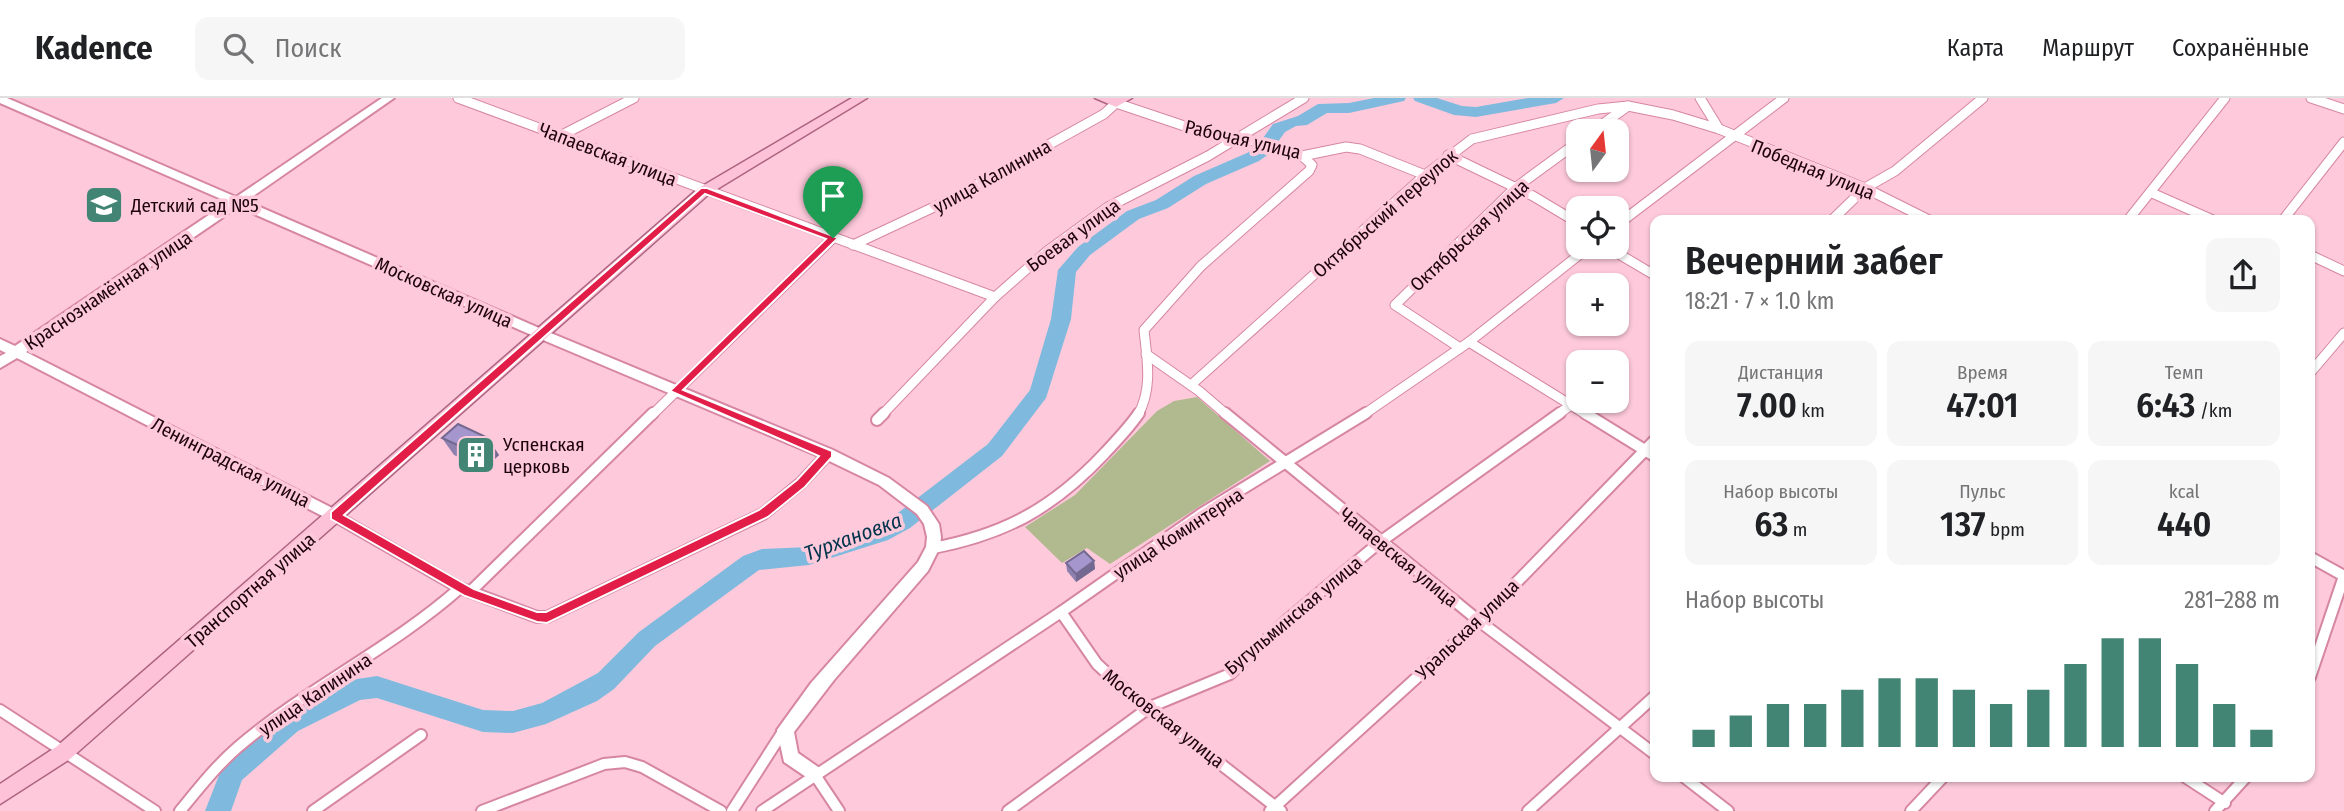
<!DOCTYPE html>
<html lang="ru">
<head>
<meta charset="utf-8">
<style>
  :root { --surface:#fff; --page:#f6f6f6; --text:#202124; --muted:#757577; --line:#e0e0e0; --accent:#438575 }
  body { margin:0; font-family:"Fira Sans Condensed",sans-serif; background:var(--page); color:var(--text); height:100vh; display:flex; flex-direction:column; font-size:26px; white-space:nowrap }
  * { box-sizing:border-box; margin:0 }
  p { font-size:23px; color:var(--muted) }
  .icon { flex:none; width:38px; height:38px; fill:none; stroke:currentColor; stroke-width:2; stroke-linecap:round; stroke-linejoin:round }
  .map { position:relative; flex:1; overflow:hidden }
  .drawer { position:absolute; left:1650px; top:117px; width:665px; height:567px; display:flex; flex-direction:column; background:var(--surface); border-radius:14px; box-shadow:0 2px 5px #0004 }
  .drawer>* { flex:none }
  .needle { width:46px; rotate:15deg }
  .buttons { position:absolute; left:1566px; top:21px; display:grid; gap:14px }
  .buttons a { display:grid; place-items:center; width:63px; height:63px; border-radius:14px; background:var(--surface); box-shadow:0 2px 5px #0004; font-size:35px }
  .pin { position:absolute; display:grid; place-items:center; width:60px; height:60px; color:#fff; margin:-72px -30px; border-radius:50% 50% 50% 0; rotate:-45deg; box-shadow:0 0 7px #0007 }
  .pin .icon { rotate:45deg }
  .round { display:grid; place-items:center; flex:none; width:74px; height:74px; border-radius:14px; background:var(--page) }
  .overview { display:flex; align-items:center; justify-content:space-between; height:119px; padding:0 35px }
  h1 { font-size:38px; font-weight:600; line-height:52px }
  .stats { display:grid; grid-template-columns:repeat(3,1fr); gap:10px; height:119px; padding:7px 35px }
  .stats div { display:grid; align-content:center; border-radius:14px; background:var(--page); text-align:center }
  .stats b { font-size:35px; font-weight:600 }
  .stats small { font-size:19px; font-weight:400 }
  .stats p { font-size:19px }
  .chart { height:196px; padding:14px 35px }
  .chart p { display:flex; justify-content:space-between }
  .chart svg { width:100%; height:126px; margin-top:7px; stroke:var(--accent); stroke-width:6 }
  header { display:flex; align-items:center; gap:42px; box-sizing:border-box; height:98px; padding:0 35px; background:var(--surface); border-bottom:2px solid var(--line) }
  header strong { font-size:33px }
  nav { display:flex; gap:38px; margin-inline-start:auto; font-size:24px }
  .search { width:490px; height:63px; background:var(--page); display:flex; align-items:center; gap:18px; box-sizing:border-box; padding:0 24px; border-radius:14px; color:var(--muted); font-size:26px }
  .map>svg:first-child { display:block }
  .green { fill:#b1ba8e }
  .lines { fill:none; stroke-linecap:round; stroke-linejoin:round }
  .river { fill:#7fbade; fill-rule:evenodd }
  .street-far1-casing { stroke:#d686a3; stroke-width:11 }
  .street-casing { stroke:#d686a3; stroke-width:14 }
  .secondary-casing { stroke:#d686a3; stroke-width:4 }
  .primary-casing { stroke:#ae6480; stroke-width:3 }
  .street-far1 { stroke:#fff; stroke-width:9 }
  .street { stroke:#fff; stroke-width:10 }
  .secondary { fill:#fff; fill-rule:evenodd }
  .primary { fill:#fdc2d8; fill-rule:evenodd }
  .wall { fill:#8e81b0 }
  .shaded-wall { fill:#746990 }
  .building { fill:#a596cd; stroke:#746990; stroke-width:2 }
  .route { fill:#e11d48; stroke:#fff; stroke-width:2; fill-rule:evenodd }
  .labels { text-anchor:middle; stroke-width:7; stroke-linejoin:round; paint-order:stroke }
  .street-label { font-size:19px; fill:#1e030e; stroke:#fecadb }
  .poi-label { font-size:19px; fill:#1e030e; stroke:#fecadb; text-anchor:start }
  .water-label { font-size:21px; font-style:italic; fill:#01344c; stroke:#fecadb }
</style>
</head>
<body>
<header>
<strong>Kadence</strong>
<div class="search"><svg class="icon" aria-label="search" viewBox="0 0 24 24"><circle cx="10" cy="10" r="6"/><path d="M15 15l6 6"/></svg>Поиск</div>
<nav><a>Карта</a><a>Маршрут</a><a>Сохранённые</a></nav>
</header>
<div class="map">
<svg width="2344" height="713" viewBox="0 0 2344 713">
  <rect width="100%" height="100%" fill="#fecadb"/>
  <path class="green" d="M 1197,299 L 1270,363 L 1110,466 L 1087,450 L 1062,465 L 1025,429 L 1075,397 L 1157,313 L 1174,303 Z"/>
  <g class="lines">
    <g class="river">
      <path d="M 1374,0 L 1406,0 L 1404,3 L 1349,15 L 1327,15 L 1307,27 L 1296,28 L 1285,34 L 1270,55 L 1259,63 L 1206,86 L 1168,110 L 1139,121 L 1090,157 L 1076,174 L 1071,221 L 1046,300 L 1002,358 L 910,430 L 888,442 L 809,467 L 759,472 L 655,548 L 614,591 L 597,603 L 546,626 L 513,635 L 483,634 L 377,600 L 360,602 L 298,633 L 242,682 L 231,713 L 205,713 L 223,667 L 280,617 L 311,601 L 357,581 L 377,578 L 483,612 L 513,613 L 542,605 L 598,575 L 639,534 L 743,458 L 762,451 L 809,449 L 873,429 L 894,418 L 988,346 L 1030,292 L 1051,221 L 1058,172 L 1078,149 L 1127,113 L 1156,102 L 1194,78 L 1247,55 L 1258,47 L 1273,26 L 1298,18 L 1318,6 L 1349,5 Z"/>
      <path d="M 1413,0 L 1437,0 L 1462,8 L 1476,9 L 1528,0 L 1564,0 L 1556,5 L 1476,19 L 1454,17 L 1415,3 Z"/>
    </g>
    <g class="street-far1-casing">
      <g id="street-far1">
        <path d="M 458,0 L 995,199"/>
        <path d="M 1700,0 L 1719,31"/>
        <path d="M 2311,0 L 2344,11"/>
        <path d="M 1593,33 L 1628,8"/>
        <path d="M 562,37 L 634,0"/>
        <path d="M 1448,57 L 1533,98 L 1578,125"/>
        <path d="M 2152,95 L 2213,122"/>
        <path d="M 1832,122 L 1865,90 L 1895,73 L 1983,0"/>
        <path d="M 2128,122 L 2225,0"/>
        <path d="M 2283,122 L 2344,44"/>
        <path d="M 1617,127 L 1784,0"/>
        <path d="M 853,147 L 949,102 L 1104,16 L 1116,5 L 1217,39 L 1250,42 L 1302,58 L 1346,49 L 1360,51 L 1425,77"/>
        <path d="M 1607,149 L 1656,178"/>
        <path d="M 2310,157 L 2344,173"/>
        <path d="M 1469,244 L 1587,317"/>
        <path d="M 1460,250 L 1395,207 L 1515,90 L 1578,44"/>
        <path d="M 1146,256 L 1199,293 L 1227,317"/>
        <path d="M 2310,275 L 2344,235"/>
        <path d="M 1191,287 L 1425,77 L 1472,41 L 1598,11 L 1628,8 L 1673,17 L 1719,31 L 1865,90 L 1929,122"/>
        <path d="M 652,317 L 833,140"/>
        <path d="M 882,317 L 995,199 L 1046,154 L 1108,109 L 1208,58 L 1304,0"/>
        <path d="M 1138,317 C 1153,290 1147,261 1144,232 L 1201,168 L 1309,73 L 1312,67 L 1302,58"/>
        <path d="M 1363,317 L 1469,244 L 1589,149"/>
        <path d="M 1557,317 L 1571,307"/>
      </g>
    </g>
    <g class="street-casing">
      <g id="street">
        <path d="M 1225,315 L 1479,523 L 1656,657"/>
        <path d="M 1585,315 L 1656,359"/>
        <path d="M 877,322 L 884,315"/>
        <path d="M 335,418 L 460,490 L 537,519 L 547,519 L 763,416 L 801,385 L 828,356"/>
        <path d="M 933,450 C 1006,436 1053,410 1104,356 C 1116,343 1129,330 1139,315"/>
        <path d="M 2310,459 L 2344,478 L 2310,579"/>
        <path d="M 470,494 L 653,315"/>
        <path d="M 1061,514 L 1097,566 L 1123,590 L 1281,713"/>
        <path d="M 0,612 L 155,713"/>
        <path d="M 815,677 L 839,713"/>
        <path d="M 1684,679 L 1728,713"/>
        <path d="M 2185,679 L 2225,705"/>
        <path d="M 180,713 C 198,691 216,668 238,649 C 307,590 391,551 460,490"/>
        <path d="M 313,713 L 421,637"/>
        <path d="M 482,713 L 604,666 L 625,664 L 642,669 L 721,713"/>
        <path d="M 732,713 L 784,632"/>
        <path d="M 762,713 L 1061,514 L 1201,416 L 1366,315"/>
        <path d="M 1008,713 L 1150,609 L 1230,576 L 1287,522 L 1380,444 L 1560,315"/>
        <path d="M 1270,713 L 1479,523 L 1656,341"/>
        <path d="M 1528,713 L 1656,597"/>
        <path d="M 1911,713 L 1943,679"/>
        <path d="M 2215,713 L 2246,679"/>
      </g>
    </g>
    <g class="secondary-casing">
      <path id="secondary" d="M 0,0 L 7,0 L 236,99 L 382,0 L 394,0 L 246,103 L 546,233 L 833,352 L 889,380 L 927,408 L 939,426 L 941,439 L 940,449 L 928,473 L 834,582 L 794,634 L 798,655 L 821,671 L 823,677 L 821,683 L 815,685 L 784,664 L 777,632 L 811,585 L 918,464 L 926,449 L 927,439 L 924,426 L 917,416 L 879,387 L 823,360 L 536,239 L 238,109 L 26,254 L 340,414 L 342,418 L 340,422 L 330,422 L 17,260 L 0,270 L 0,258 L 6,255 L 0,252 L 0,241 L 15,248 L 228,104 L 0,5 Z"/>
    </g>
    <g class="primary-casing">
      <g id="primary">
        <path d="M 852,0 L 867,0 L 709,96 L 70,661 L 0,706 L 0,686 L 56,649 L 699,90 Z"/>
        <path d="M 1095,0 L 1132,0 L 1116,9 Z"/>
      </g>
    </g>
    <use href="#street-far1" class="street-far1"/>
    <use href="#street" class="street"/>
    <use href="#secondary" class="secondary"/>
    <use href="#primary" class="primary"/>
  </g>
  <g class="wall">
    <path d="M 442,340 L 499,357 L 484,371 L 454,357 Z"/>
    <path d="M 1094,463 L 1095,471 L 1076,484 L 1067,473 L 1066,465 Z"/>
  </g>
  <g class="shaded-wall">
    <path d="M 488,340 L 499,357 L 484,371 L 473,354 Z"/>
    <path d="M 1094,463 L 1095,471 L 1076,484 L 1076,476 Z"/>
  </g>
  <g class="building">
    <path d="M 458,326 L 488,340 L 473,354 L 442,340 Z"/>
    <path d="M 1084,453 L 1094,463 L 1076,476 L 1066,465 Z"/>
  </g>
  <path class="route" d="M 701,90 L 707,90 L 838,140 L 683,292 L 832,353 L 832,359 L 805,389 L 768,419 L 547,525 L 537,524 L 465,498 L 331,421 L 331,414 ZM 705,96 L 826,141 L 670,293 L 819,358 L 797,382 L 759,412 L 546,514 L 537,514 L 474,491 L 344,417 Z"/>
  <defs>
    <g id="school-square" transform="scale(2.0125)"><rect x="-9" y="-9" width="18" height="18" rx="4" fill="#438575" stroke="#fecadb"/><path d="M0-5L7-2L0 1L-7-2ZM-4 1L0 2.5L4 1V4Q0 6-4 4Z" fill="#fff"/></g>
    <g id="building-square" transform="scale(2.0125)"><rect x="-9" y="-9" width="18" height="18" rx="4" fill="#438575" stroke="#fecadb"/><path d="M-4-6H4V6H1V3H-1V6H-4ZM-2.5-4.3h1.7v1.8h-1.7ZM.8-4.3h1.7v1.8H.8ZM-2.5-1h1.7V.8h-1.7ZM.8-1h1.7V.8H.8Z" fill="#fff"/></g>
  </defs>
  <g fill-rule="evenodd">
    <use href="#school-square" x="104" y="107"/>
    <use href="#building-square" x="476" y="357"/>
  </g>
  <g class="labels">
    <g class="street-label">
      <text transform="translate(1243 41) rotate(13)" y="7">Рабочая улица</text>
      <text transform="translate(608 56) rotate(21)" y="7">Чапаевская улица</text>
      <text transform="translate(1813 71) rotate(22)" y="7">Победная улица</text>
      <text transform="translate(992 78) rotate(-29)" y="7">улица Калинина</text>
      <text transform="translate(1385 115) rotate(-41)" y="7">Октябрьский переулок</text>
      <text transform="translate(1073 137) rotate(-36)" y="7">Боевая улица</text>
      <text transform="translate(1469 137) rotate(-43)" y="7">Октябрьская улица</text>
      <text transform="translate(108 192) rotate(-34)" y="7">Краснознамённая улица</text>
      <text transform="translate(444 194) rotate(24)" y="7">Московская улица</text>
      <text transform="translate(231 364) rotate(27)" y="7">Ленинградская улица</text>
      <text transform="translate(1178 435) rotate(-33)" y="7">улица Коминтерна</text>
      <text transform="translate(1399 459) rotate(39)" y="7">Чапаевская улица</text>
      <text transform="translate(250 492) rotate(-41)" y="7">Транспортная улица</text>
      <text transform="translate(1293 517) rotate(-40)" y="7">Бугульминская улица</text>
      <text transform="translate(1467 531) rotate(-44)" y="7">Уральская улица</text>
      <text transform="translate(315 596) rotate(-34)" y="7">улица Калинина</text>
      <text transform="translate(1164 620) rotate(38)" y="7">Московская улица</text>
    </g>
    <g class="poi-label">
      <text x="131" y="114">Детский сад №5</text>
      <text x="503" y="353">Успенская<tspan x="503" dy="22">церковь</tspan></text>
    </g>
    <g class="water-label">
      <text transform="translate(853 439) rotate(-20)" y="7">Турхановка</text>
    </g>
  </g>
</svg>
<div class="buttons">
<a><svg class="needle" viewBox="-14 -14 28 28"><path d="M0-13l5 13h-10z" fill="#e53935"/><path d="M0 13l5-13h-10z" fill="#757577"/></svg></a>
<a><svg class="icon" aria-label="locate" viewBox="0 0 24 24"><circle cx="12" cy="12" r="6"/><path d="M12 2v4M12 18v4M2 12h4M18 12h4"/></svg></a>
<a>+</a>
<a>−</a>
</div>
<div class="pin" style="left:833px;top:140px;background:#1e9e55"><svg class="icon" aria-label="arrive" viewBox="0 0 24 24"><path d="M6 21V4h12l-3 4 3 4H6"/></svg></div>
<section class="drawer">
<div class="overview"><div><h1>Вечерний забег</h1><p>18:21 · 7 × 1.0 km</p></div><a class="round"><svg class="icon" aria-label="share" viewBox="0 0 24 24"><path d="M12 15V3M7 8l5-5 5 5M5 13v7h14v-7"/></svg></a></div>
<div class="stats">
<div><p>Дистанция</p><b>7.00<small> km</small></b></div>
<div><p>Время</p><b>47:01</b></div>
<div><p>Темп</p><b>6:43<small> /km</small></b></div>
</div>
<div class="stats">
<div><p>Набор высоты</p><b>63<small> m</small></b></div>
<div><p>Пульс</p><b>137<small> bpm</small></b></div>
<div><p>kcal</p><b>440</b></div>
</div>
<div class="chart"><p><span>Набор высоты</span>281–288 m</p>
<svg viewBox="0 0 160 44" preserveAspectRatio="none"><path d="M5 44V38M15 44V33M25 44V29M35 44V29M45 44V24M55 44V20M65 44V20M75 44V24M85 44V29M95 44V24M105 44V15M115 44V6M125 44V6M135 44V15M145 44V29M155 44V38"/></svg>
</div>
</section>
</div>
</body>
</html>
